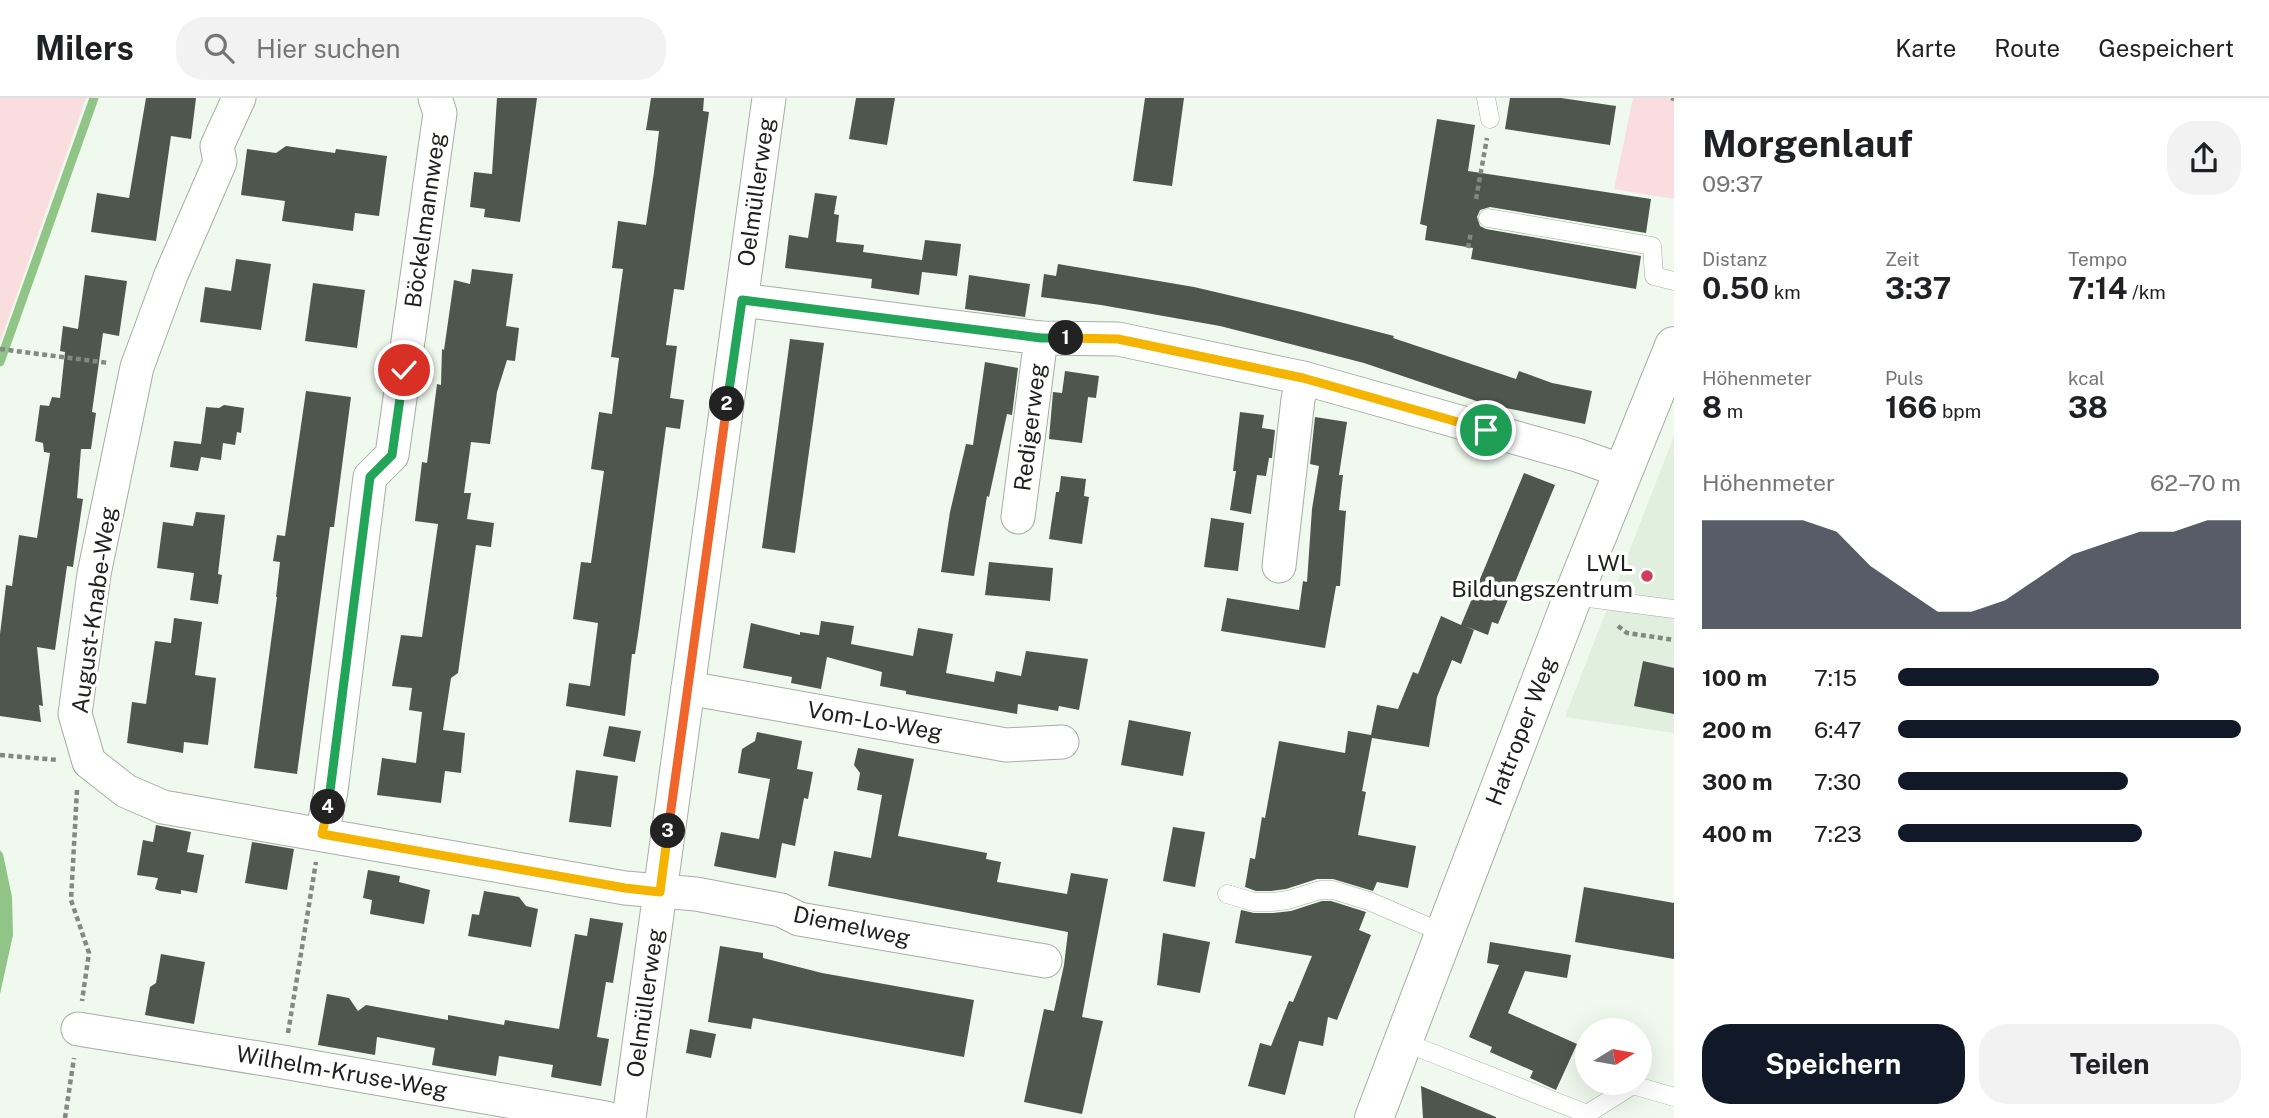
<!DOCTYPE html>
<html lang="de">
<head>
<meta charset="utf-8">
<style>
  :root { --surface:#fff; --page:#f2f2f2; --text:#202124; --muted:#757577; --line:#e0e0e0; --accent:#111827 }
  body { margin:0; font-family:"Public Sans",sans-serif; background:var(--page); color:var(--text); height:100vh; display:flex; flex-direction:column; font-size:26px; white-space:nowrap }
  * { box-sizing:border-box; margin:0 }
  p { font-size:23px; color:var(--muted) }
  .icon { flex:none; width:38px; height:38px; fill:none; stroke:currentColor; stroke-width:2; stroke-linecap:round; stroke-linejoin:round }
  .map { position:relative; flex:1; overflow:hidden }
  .side { display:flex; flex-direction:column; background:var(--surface); width:595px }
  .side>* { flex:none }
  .needle { width:46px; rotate:79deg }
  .tools { position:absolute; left:1575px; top:920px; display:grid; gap:14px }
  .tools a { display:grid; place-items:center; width:77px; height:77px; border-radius:50%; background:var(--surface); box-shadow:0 7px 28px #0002; font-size:35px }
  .pin { position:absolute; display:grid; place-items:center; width:60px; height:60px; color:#fff; margin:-30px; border:4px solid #fff; border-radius:50%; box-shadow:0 2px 7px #0007 }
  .km { position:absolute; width:35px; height:35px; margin:-18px; border-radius:50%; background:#222; color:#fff; font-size:19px; line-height:35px; text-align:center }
  .round { display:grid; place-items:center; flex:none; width:74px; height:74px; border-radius:28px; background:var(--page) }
  .headline { display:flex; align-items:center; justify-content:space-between; height:119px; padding:0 28px }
  h1 { font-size:38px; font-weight:700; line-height:52px }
  .stats { display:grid; grid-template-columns:repeat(3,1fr); gap:10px; height:119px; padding:7px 28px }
  .stats div { display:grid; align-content:center }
  .stats b { font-size:30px; font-weight:700 }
  .stats small { font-size:19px; font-weight:400 }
  .stats p { font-size:19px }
  .chart { height:196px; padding:14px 28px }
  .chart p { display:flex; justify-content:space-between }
  .chart svg { width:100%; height:126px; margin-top:7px; fill:var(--accent); opacity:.7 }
  .primary-button { display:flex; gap:14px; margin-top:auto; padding:14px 28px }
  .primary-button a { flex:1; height:80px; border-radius:28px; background:var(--accent); color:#fff; font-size:28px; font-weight:700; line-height:80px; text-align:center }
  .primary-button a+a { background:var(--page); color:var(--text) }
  ul { padding:0 28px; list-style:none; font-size:23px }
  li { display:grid; grid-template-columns:112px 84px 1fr; align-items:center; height:52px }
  li i { height:18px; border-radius:9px; background:var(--accent) }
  header { display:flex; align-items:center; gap:42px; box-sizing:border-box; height:98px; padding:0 35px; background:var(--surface); border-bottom:2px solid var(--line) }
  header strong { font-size:33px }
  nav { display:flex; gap:38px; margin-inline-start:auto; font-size:24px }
  .search { width:490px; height:63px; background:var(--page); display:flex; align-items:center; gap:18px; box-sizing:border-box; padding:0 24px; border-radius:28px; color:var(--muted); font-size:26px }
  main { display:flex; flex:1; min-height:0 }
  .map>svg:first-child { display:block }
  .built { fill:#e1efde }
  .green { fill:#f9dddf }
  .water { fill:#90c587 }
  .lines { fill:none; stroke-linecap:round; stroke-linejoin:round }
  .stream { stroke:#90c587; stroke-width:9 }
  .building { fill:#4f564d }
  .lane-casing { stroke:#a5aea4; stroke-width:19 }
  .street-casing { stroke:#a5aea4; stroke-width:35 }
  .secondary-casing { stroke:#a5aea4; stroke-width:40 }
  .path { stroke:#838982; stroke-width:4.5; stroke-dasharray:5 3.5; stroke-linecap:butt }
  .lane { stroke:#fff; stroke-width:18 }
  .street { stroke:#fff; stroke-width:33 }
  .secondary { stroke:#fff; stroke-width:38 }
  .split-1-casing { stroke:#fff; stroke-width:14 }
  .split-2-casing { stroke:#fff; stroke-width:14 }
  .split-3-casing { stroke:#fff; stroke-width:14 }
  .split-4-casing { stroke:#fff; stroke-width:14 }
  .split-5-casing { stroke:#fff; stroke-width:14 }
  .split-1 { stroke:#f5b400; stroke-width:9 }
  .split-2 { stroke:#22a559; stroke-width:9 }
  .split-3 { stroke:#f0652b; stroke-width:9 }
  .split-4 { stroke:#f5b400; stroke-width:9 }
  .split-5 { stroke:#22a559; stroke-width:9 }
  .poi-dot { fill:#cf3f5c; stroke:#fff; stroke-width:2.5 }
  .labels { text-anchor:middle; stroke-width:7; stroke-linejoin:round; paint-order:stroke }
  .street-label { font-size:23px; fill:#1e211d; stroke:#fff }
  .poi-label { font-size:23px; fill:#1e211d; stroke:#fff; text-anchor:end }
</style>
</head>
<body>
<header>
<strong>Milers</strong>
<div class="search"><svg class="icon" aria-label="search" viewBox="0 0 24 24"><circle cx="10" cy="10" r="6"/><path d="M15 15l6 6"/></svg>Hier suchen</div>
<nav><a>Karte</a><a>Route</a><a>Gespeichert</a></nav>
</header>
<main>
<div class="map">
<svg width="1674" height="1020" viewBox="0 0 1674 1020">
  <rect width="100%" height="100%" fill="#f0f9ee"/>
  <path class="built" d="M 1674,338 L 1674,635 L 1565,619 Z"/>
  <g class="green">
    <path d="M 0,0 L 86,0 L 0,244 Z"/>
    <path d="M 1633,0 L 1667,0 L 1674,3 L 1674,101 L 1614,91 Z"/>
  </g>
  <path class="water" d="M 0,752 L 3,756 L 12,799 L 13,837 L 0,896 Z"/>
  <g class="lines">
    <path class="stream" d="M 0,264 L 94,0"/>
  </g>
  <g class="building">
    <path d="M 146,0 L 196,0 L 191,41 L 171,38 L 156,143 L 91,134 L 97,95 L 129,100 Z"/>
    <path d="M 497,0 L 537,0 L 520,124 L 484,119 L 485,111 L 470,109 L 474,74 L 492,76 Z"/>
    <path d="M 651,0 L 704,0 L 703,13 L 709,14 L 684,192 L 674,191 L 666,247 L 677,248 L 670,300 L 684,302 L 680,331 L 666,329 L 639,530 L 635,556 L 632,556 L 625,618 L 566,608 L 569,585 L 590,588 L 598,525 L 573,521 L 581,464 L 591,465 L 604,373 L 591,371 L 599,314 L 612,316 L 619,260 L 611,259 L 623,171 L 612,170 L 618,123 L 646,127 L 654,74 L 659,33 L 646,32 Z"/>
    <path d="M 856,0 L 895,0 L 887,47 L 849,41 Z"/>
    <path d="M 1145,0 L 1184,0 L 1172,88 L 1133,83 Z"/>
    <path d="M 1510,0 L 1561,0 L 1616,8 L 1610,47 L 1505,31 Z"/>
    <path d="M 1437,21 L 1475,27 L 1468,73 L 1651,101 L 1646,135 L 1490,109 L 1480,112 L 1477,119 L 1480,128 L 1486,131 L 1641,158 L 1636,191 L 1471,161 L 1473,150 L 1425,142 L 1427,128 L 1420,126 Z"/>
    <path d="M 286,48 L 335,55 L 336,51 L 387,58 L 379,118 L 355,115 L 353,133 L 282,123 L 285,103 L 241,97 L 247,51 L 276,55 Z"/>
    <path d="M 815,95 L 837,98 L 834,116 L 839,117 L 836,144 L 864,147 L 863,154 L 922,162 L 925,142 L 961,146 L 957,178 L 922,174 L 919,197 L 871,190 L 872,181 L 785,170 L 789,137 L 808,140 Z"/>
    <path d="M 236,161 L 271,166 L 261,232 L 200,224 L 205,189 L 231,193 Z"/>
    <path d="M 1058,166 L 1194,189 L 1301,214 L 1394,238 L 1393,240 L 1516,281 L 1519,273 L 1552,285 L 1592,293 L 1585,326 L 1501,309 L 1500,311 L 1364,265 L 1220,228 L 1101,207 L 1041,199 L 1044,176 L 1056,178 Z"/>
    <path d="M 472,171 L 513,176 L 506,228 L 519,230 L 515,263 L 507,262 L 497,294 L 490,346 L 471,344 L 464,395 L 471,395 L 467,421 L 494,425 L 491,449 L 476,447 L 458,575 L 451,580 L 443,632 L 465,635 L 461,675 L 445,673 L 441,705 L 377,697 L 382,660 L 416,665 L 422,614 L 409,612 L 412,590 L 392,588 L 401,537 L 422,539 L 438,426 L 415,423 L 422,364 L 427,365 L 437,286 L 441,287 L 442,251 L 444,252 L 454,182 L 470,186 Z"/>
    <path d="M 85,177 L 127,183 L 119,238 L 103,235 L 92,314 L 96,315 L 91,351 L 81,351 L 77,400 L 83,401 L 73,469 L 67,468 L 55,552 L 37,549 L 43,608 L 39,607 L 41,624 L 0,618 L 0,536 L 6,487 L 12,488 L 19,437 L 37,440 L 50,355 L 44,354 L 43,345 L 35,343 L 40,307 L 49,308 L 52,299 L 60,300 L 65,254 L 60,253 L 63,228 L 78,231 Z"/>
    <path d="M 969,177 L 1030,186 L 1025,219 L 965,211 Z"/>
    <path d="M 313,185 L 365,192 L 357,250 L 305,243 Z"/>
    <path d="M 790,241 L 824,245 L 795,455 L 762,450 Z"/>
    <path d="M 985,264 L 1018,270 L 1012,317 L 1007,316 L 989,399 L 987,398 L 974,478 L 941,474 L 950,414 L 966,346 L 973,347 Z"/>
    <path d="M 1065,273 L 1099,278 L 1096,300 L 1088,299 L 1082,345 L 1049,341 L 1053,294 L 1062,295 Z"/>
    <path d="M 306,293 L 351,299 L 334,429 L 330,429 L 297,676 L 254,670 L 277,499 L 276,499 L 280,464 L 273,463 L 277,437 L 285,438 Z"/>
    <path d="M 224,307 L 244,310 L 241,335 L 237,334 L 235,347 L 223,345 L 221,362 L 201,359 L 198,373 L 170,369 L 174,343 L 201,346 L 206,309 L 219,310 Z"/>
    <path d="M 1240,314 L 1264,317 L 1262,330 L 1275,332 L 1272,360 L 1269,360 L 1266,378 L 1257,377 L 1251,416 L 1230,412 L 1236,373 L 1233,373 Z"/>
    <path d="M 1315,319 L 1347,324 L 1339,377 L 1343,377 L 1339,412 L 1346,413 L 1340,488 L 1336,488 L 1325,550 L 1221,533 L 1227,500 L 1299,512 L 1303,483 L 1307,484 L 1312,411 L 1319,368 L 1310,366 Z"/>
    <path d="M 1524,375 L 1555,387 L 1498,526 L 1492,524 L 1488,537 L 1465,528 L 1474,532 L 1461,566 L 1452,562 L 1437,599 L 1429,649 L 1372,640 L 1362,693 L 1366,694 L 1358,737 L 1416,748 L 1408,790 L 1377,784 L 1373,793 L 1333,781 L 1317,781 L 1286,791 L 1271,793 L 1256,793 L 1245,789 L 1250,760 L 1255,761 L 1262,719 L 1265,720 L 1279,643 L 1345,655 L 1348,633 L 1371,637 L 1377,607 L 1398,611 L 1413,574 L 1418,576 L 1441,518 L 1461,527 Z"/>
    <path d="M 1061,378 L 1086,381 L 1084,398 L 1089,399 L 1082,446 L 1049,441 L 1056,394 L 1059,394 Z"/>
    <path d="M 196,414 L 225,417 L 218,476 L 222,477 L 218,506 L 190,502 L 194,475 L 157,470 L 163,424 L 193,428 Z"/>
    <path d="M 1211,420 L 1244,425 L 1238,473 L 1204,469 Z"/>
    <path d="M 989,464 L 1053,470 L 1050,503 L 985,497 Z"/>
    <path d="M 174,520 L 202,524 L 195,577 L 216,580 L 208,647 L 184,644 L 183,655 L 127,645 L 132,604 L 146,606 L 155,543 L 171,545 Z"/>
    <path d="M 821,523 L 854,528 L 851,546 L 913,558 L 918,530 L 953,536 L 946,575 L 994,584 L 996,573 L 1021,578 L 1026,553 L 1088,561 L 1079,612 L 1059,608 L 1058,613 L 1018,606 L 1017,616 L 906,596 L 906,593 L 880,588 L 882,574 L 827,559 L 821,591 L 791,585 L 792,579 L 743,570 L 751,525 L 800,537 L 800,534 L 819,537 Z"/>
    <path d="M 1643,563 L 1674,570 L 1674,616 L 1634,608 Z"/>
    <path d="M 1129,622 L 1191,634 L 1183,678 L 1121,667 Z"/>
    <path d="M 609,628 L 641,633 L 635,664 L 603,658 Z"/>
    <path d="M 757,634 L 802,643 L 797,671 L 813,674 L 808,701 L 804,700 L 795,748 L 782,745 L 776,780 L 714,768 L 721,734 L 759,741 L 770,681 L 738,675 L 742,651 L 755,643 Z"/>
    <path d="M 858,650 L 914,661 L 898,738 L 987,755 L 986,761 L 1001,764 L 997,784 L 1067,796 L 1071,775 L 1108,781 L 1082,919 L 1103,923 L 1082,1016 L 1024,1004 L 1044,911 L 1054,913 L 1064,867 L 1068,834 L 828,788 L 834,753 L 871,760 L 882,697 L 857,692 L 860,675 L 854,667 Z"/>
    <path d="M 576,672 L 618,678 L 611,729 L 569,724 Z"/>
    <path d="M 156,727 L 191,734 L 187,754 L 204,757 L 197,795 L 181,792 L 181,796 L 160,793 L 155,791 L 158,780 L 137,777 L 143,742 L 153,744 Z"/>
    <path d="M 1173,729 L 1205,734 L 1195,789 L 1163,783 Z"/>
    <path d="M 252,744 L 294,751 L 287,792 L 245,785 Z"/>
    <path d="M 368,772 L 400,778 L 399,784 L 430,792 L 424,826 L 370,816 L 372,802 L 363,800 Z"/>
    <path d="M 1584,789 L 1674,805 L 1674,861 L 1575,844 Z"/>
    <path d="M 484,793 L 519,799 L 526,808 L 538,811 L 531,849 L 468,838 L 472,816 L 479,817 Z"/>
    <path d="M 1322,803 L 1331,803 L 1366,814 L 1359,832 L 1371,837 L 1337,922 L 1328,919 L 1323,948 L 1299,943 L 1285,997 L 1248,988 L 1260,945 L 1271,948 L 1289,903 L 1293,904 L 1312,858 L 1235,845 L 1241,812 L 1254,815 L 1273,815 L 1291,813 Z"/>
    <path d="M 590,820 L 623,825 L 613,885 L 606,884 L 597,939 L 609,941 L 601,988 L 551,979 L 553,967 L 499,958 L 496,978 L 432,967 L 435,950 L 377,939 L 375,957 L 318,947 L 327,896 L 349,900 L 358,913 L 366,907 L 448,922 L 448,917 L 504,927 L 505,922 L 559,931 L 575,836 L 587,838 Z"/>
    <path d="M 1163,835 L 1210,844 L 1200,895 L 1157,887 Z"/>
    <path d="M 1490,844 L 1571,857 L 1567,880 L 1525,873 L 1508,915 L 1577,946 L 1556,992 L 1530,980 L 1533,973 L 1490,954 L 1492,949 L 1469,939 L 1499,867 L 1487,865 Z"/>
    <path d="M 720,848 L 763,855 L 763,860 L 822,875 L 974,902 L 964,959 L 753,920 L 751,931 L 708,924 Z"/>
    <path d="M 161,856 L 205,864 L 194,926 L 145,917 L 150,889 L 156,885 Z"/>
    <path d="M 690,931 L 716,936 L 711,960 L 686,955 Z"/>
    <path d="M 1421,988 L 1496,1019 L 1496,1020 L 1423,1020 Z"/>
  </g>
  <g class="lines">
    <g class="lane-casing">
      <g id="lane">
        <path d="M 1486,0 L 1490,21"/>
        <path d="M 1488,120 L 1652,148 L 1654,178 L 1674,183"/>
        <path d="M 1573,498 L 1674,511"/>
        <path d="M 1227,796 L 1254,804 L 1272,804 L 1288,802 L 1320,792 L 1333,792 L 1369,803 L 1443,835"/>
        <path d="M 1404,944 L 1587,1016 L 1633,987 L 1674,999"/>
      </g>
    </g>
    <g class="street-casing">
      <g id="street">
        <path d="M 239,0 L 217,48 L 220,64 L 171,177 L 137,269 L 94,476 L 75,616 L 89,664 L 126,693 L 163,709 L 625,790 L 696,796 L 781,812 L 799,821 L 1045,863"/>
        <path d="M 742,202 L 1041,240 L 1118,241 L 1303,280 L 1577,357 L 1622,373"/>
        <path d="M 1018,419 L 1041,240"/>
        <path d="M 1279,468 L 1298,301 L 1303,280"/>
        <path d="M 688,590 L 1006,647 L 1062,644"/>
        <path d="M 322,736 L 331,693 L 370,379 L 392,357 L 440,15 L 435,0"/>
        <path d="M 78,931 L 283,964 L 606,1020"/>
        <path d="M 629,1020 L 769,0"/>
      </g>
    </g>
    <g class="secondary-casing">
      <path id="secondary" d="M 1374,1020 L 1573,498 L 1674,248"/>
    </g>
    <g class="path">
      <path d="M 1671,0 L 1674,1"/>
      <path d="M 1476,101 L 1487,40"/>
      <path d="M 1468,150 L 1471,134"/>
      <path d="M 0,251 L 109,265"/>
      <path d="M 1618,528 L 1627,535 L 1674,542"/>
      <path d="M 0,657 L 58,662"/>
      <path d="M 77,692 L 71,802 L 89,855 L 82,903"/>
      <path d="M 288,935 L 316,764"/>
      <path d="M 65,1020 L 74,960"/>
    </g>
    <use href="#lane" class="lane"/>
    <use href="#street" class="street"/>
    <use href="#secondary" class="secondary"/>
  </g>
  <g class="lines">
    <g class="split-1-casing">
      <path id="split-1" d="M 1066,240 L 1118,241 L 1303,280 L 1486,332"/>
    </g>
    <g class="split-2-casing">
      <path id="split-2" d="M 727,306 L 742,202 L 1041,240 L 1066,240"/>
    </g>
    <g class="split-3-casing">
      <path id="split-3" d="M 668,733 L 727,306"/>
    </g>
    <g class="split-4-casing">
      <path id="split-4" d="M 328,709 L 322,736 L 625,790 L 660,794 L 668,733"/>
    </g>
    <g class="split-5-casing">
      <path id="split-5" d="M 328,709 L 370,379 L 392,357 L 404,272"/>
    </g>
    <use href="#split-1" class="split-1"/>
    <use href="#split-2" class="split-2"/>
    <use href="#split-3" class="split-3"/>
    <use href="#split-4" class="split-4"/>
    <use href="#split-5" class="split-5"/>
  </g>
  <circle class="poi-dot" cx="1647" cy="478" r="7"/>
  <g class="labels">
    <g class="street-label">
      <text transform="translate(756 94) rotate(-82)" y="8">Oelmüllerweg</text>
      <text transform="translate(425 122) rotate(-82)" y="8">Böckelmannweg</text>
      <text transform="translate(1030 329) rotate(-83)" y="8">Redigerweg</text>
      <text transform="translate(94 512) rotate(-82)" y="8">August-Knabe-Weg</text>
      <text transform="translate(875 623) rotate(10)" y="8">Vom-Lo-Weg</text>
      <text transform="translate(1521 633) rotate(-69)" y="8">Hattroper Weg</text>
      <text transform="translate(852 828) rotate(12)" y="8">Diemelweg</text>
      <text transform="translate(645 905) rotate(-82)" y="8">Oelmüllerweg</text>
      <text transform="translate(342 974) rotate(10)" y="8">Wilhelm-Kruse-Weg</text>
    </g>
    <g class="poi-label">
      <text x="1633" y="473">LWL<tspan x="1633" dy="26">Bildungszentrum</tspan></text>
    </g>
  </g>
</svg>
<div class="tools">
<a><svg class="needle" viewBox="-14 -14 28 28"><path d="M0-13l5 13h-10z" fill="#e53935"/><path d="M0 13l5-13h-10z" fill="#757577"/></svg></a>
</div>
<div class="pin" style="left:1486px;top:332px;background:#1e9e55"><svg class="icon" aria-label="arrive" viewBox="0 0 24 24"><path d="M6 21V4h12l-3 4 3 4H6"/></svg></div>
<div class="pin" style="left:404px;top:272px;background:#d93025"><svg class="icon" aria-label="check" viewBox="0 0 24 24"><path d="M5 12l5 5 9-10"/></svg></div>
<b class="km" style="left:1066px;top:240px">1</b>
<b class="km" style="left:727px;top:306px">2</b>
<b class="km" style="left:668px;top:733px">3</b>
<b class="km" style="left:328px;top:709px">4</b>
</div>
<section class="side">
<div class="headline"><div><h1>Morgenlauf</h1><p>09:37</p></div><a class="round"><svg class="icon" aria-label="share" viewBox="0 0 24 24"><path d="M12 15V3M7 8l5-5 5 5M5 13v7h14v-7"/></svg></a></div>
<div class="stats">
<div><p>Distanz</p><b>0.50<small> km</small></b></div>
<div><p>Zeit</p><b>3:37</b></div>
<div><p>Tempo</p><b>7:14<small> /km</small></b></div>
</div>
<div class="stats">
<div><p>Höhenmeter</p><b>8<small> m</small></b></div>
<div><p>Puls</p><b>166<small> bpm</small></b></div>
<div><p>kcal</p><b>38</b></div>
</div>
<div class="chart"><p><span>Höhenmeter</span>62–70 m</p>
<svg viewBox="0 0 160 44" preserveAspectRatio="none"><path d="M0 44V6L10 6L20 6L30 6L40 10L50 22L60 30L70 38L80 38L90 34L100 26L110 18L120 14L130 10L140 10L150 6L160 6V44z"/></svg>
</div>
<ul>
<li><b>100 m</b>7:15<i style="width:76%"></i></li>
<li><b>200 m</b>6:47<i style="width:100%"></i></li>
<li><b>300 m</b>7:30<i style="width:67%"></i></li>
<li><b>400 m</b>7:23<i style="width:71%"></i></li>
</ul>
<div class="primary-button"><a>Speichern</a><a>Teilen</a></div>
</section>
</main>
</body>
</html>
